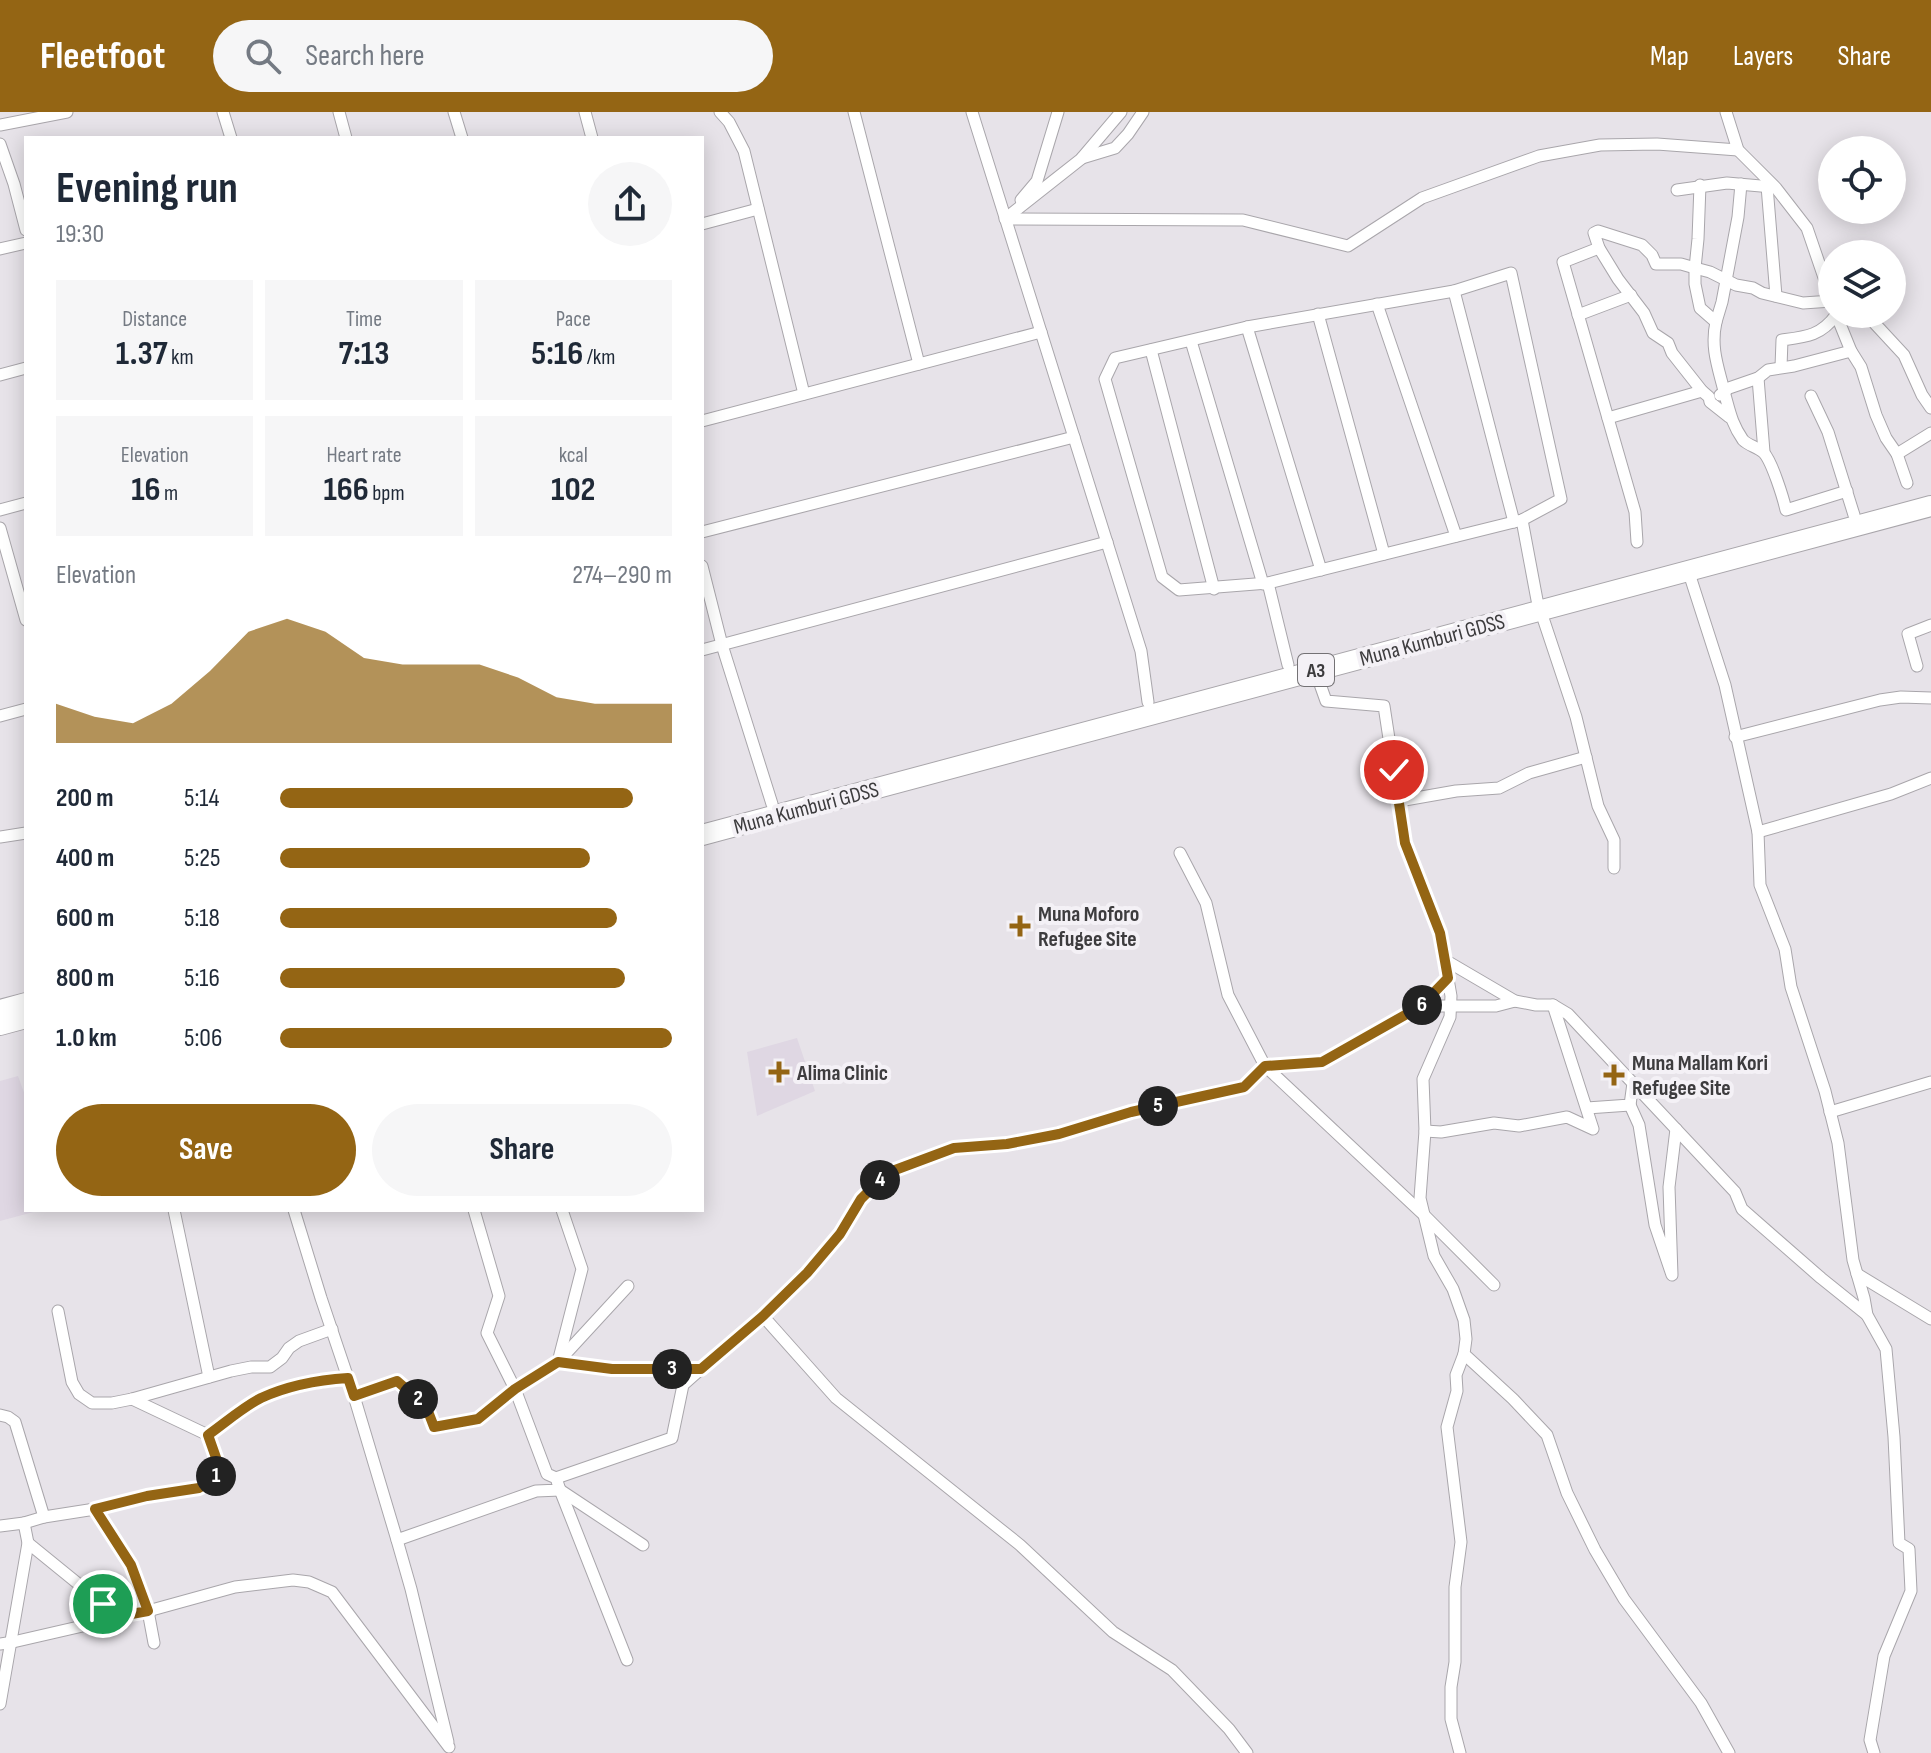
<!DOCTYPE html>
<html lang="en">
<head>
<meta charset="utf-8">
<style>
  :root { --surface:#fff; --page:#f6f6f7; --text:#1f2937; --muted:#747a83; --accent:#946514 }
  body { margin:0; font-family:"Sofia Sans Condensed",sans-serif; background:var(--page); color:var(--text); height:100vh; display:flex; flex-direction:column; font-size:30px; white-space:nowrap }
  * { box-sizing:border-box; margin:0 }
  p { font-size:26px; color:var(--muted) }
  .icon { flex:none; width:44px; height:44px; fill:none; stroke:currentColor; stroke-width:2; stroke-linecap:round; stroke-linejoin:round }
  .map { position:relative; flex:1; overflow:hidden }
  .sheet { position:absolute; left:24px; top:24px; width:680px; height:1076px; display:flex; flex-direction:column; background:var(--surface); border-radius:0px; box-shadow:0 4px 20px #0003 }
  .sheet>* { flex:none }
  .fabs { position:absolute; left:1818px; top:24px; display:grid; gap:16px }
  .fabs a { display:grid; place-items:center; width:88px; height:88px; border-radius:50%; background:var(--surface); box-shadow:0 4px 20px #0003; font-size:40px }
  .pin { position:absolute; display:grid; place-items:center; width:68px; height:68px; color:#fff; margin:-34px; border:4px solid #fff; border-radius:50%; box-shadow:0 2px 8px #0007 }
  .km { position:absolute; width:40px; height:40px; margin:-20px; border-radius:50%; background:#222; color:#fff; font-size:22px; line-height:40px; text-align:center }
  .round { display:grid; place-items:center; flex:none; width:84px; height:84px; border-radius:42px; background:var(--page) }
  .head { display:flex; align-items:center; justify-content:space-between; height:136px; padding:0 32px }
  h1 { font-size:44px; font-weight:700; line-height:60px }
  .stats { display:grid; grid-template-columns:repeat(3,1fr); gap:12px; height:136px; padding:8px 32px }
  .stats div { display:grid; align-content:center; border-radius:0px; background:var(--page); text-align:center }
  .stats b { font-size:34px; font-weight:700 }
  .stats small { font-size:22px; font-weight:400 }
  .stats p { font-size:22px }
  .chart { height:224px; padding:16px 32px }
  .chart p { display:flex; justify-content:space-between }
  .chart svg { width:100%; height:144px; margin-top:8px; fill:var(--accent); opacity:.7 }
  .cta { display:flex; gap:16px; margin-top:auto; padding:16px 32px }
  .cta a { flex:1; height:92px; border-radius:48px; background:var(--accent); color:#fff; font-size:32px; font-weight:700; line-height:92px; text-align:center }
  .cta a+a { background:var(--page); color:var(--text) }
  ul { padding:0 32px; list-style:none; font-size:26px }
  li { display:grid; grid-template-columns:128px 96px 1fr; align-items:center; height:60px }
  li i { height:20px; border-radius:10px; background:var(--accent) }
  header { display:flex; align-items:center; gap:48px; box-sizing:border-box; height:112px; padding:0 40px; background:var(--accent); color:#fff }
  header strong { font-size:38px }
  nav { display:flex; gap:44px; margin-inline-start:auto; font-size:28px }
  .search { width:560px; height:72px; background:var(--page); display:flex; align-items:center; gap:20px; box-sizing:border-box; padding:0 28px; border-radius:44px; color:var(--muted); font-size:30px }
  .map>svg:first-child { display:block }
  .built { fill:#dfd7e3 }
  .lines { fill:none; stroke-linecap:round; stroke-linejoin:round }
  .street-casing { stroke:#a9a6ab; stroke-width:13 }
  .highway-casing { stroke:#a9a6ab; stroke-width:22 }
  .street { stroke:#fff; stroke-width:11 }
  .highway { stroke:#fff; stroke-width:20 }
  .route-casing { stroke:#fff; stroke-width:16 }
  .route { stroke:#946514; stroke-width:10 }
  .poi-dot { fill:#946514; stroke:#f4f1f6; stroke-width:3 }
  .labels { text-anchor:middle; stroke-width:8; stroke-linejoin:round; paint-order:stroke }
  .shield { fill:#f4f1f6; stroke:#747275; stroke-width:2 }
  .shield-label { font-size:20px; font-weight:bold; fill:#3d3c3e }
  .street-label { font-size:22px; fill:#3d3c3e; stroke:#f4f1f6 }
  .poi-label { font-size:22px; font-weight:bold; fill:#3d3c3e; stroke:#f4f1f6; text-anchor:start }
</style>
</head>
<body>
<header>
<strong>Fleetfoot</strong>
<div class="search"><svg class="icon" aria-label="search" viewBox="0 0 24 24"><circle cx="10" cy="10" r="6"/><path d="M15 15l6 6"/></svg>Search here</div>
<nav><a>Map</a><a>Layers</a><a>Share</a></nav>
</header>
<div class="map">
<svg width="1931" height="1641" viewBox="0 0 1931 1641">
  <rect width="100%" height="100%" fill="#e7e3e9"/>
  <g class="built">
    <path d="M 797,926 L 815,979 L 757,1004 L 747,940 Z"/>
    <path d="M 18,964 L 26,986 L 26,1098 L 41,1098 L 0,1109 L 0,969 Z"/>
  </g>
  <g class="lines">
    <g class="street-casing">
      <g id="street">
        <path d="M 223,0 L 231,26"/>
        <path d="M 339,0 L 346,26"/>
        <path d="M 454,0 L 462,26"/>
        <path d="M 585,0 L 592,26"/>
        <path d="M 720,0 L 729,10 L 744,39 L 804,282"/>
        <path d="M 854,0 L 919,252"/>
        <path d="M 972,0 L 1141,539 L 1148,590"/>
        <path d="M 1726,0 L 1738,38 L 1776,76 L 1807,116 L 1832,189"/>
        <path d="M 0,13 L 67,0"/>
        <path d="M 0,32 L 14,72 L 26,118"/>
        <path d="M 1082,46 L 1115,36 L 1128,22 L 1143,0"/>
        <path d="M 1700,73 L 1698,127 L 1695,156 L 1695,172 L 1700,196 L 1716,210 C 1710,237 1719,257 1725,283 C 1730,301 1732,312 1743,328 C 1749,334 1758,335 1764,341 C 1772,350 1783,385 1786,398 L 1847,379"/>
        <path d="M 1767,74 L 1776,184"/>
        <path d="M 1677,78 L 1727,71 L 1772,75"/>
        <path d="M 1021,88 L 1037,69 L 1058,0"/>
        <path d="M 1006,106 L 1081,47 L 1121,0"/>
        <path d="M 1005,107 L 1243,108 L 1348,134 L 1422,86 L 1539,44 L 1600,33 L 1657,32 L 1738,38"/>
        <path d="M 702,112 L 758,97"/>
        <path d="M 1599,136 L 1563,150 L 1635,400 L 1637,430"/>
        <path d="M 0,137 L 26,131"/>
        <path d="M 1511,161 L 1561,387 L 1522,408 L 1268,471 L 1179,478 L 1162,465 L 1105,267 L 1115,246 L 1247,215 L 1454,179 Z"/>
        <path d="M 1454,179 L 1514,410"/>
        <path d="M 1377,192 L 1456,424"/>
        <path d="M 1318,202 L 1384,442"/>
        <path d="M 1836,202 L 1851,239 L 1861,255 L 1876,303 L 1886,326 L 1897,342 L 1907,371"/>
        <path d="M 1866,202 L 1904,243 L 1922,283 L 1931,296"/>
        <path d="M 1578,203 L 1631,183"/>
        <path d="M 1716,210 L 1722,190 L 1738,105 L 1741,72"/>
        <path d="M 1247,215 L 1321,458"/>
        <path d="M 1191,229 L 1263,472"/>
        <path d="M 1151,238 L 1214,477"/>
        <path d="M 1781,255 L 1782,228 C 1805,225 1821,224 1836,203"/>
        <path d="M 0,263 L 26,256"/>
        <path d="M 1758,266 L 1764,340"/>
        <path d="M 1720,283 L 1729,276 L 1758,266 L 1768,258 L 1794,254 L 1851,239"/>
        <path d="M 1811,284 L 1828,320 L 1854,403"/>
        <path d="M 1729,305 L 1710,290 L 1709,285 L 1702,279 L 1672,241 L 1668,231 L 1653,221 L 1644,201 L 1618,167 L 1599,136 L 1594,121 L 1598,119 L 1642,133 L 1652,143 L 1656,152 L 1681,152 L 1695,156 L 1710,160 L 1736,173 L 1753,176 L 1762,181 L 1803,191 L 1832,189"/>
        <path d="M 1608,306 L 1702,279"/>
        <path d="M 702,309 L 1041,220"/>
        <path d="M 1897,342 L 1931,321"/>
        <path d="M 0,398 L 26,391"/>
        <path d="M 1522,408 L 1537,488 L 1576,605 L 1598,694 L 1614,728 L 1614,756"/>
        <path d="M 0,416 L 26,508"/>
        <path d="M 702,420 L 1074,325"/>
        <path d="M 702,454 L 722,533 L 772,692"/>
        <path d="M 1688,458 L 1725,573 L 1758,720 L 1760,773 L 1785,837 L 1791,875 L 1825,979 L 1838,1031 L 1853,1148 L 1864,1186 L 1867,1203 L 1886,1237 L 1894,1325 L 1899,1431 L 1909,1437 L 1911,1479 L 1884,1544 L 1870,1628 L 1874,1641"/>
        <path d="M 1268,471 L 1288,553"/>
        <path d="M 702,538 L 1107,430"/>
        <path d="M 1917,554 L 1908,522 L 1931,513"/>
        <path d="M 1315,558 L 1326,589 L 1384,594 L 1405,731 L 1440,821 L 1451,884 L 1450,905 L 1423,967 L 1425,1019 L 1420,1086 L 1434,1144 L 1453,1177 L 1464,1208 L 1466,1227 L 1464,1242 L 1513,1287 L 1547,1323 L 1567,1381 L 1595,1438 L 1624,1487 L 1701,1591 L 1729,1641"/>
        <path d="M 0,604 L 26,597"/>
        <path d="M 1735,625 L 1880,588 L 1901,585 L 1931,586"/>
        <path d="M 1399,689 L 1456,679 L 1499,676 L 1529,661 L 1586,645"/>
        <path d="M 1758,720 L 1891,682 L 1931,666"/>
        <path d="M 0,725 L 26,721"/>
        <path d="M 1180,741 L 1206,791 L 1228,883 L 1265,954 L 1322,950 L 1421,894 L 1448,866"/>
        <path d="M 1445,848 L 1515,889 L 1536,893 L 1553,893 L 1568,902 L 1735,1080 L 1742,1097 L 1821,1166 L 1867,1203"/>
        <path d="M 1421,894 L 1496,894 L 1515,889"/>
        <path d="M 1630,993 L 1639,1013 L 1655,1113 L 1672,1163 L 1669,1075 L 1676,1017"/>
        <path d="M 1587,996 L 1630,993 L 1633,971"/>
        <path d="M 1830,1000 L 1931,970"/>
        <path d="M 1425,1019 L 1441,1020 L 1494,1011 L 1519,1014 L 1567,1005 L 1593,1017 L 1553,893"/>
        <path d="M 174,1098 L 209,1265"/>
        <path d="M 294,1098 L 321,1186 L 354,1284 L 397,1428 L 536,1379 L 560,1378 L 556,1366 L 547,1362 L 515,1277 L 558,1250 L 582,1157 L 562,1098"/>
        <path d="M 1857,1162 L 1931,1207"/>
        <path d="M 628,1174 L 558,1250 L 612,1257 L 701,1257 L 763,1204 L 807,1161 L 840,1122 L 861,1087 L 887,1061 L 954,1036 L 1007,1032 L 1059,1022 L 1131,1000 L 1244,975 L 1265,954 L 1424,1103 L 1494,1173"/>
        <path d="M 58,1199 L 72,1270 L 79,1282 L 92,1291 L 112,1291 L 132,1287 L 231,1259 L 251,1255 L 270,1255 L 282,1246 L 289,1236 L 299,1229 L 332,1217"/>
        <path d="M 763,1204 L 836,1286 L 1020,1433 L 1113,1520 L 1172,1558 L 1229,1617 L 1247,1641"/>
        <path d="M 354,1284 L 397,1269 L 426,1294 L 434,1315 L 478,1307 L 515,1277 L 487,1221 L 499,1184 L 474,1098"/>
        <path d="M 0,1303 L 8,1305 L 15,1310 L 44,1405"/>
        <path d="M 208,1323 L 259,1287 L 293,1274 L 348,1266"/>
        <path d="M 556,1366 L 672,1326 L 683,1273 L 701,1257"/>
        <path d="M 560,1378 L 627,1548"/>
        <path d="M 560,1378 L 643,1433"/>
        <path d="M 95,1397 L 147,1384 L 199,1376 L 213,1368 L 220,1357 L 208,1323 L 132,1287"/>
        <path d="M 24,1411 L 44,1405 L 95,1397 L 131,1453 L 148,1499 L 154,1531"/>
        <path d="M 0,1414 L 24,1411 L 28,1431 L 0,1592"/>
        <path d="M 397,1428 L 411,1477 L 448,1630"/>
        <path d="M 28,1431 L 103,1492 L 126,1503"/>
        <path d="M 0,1532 L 13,1530 L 148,1499 L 235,1475 L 293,1468 L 309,1470 L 332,1480 L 449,1635"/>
        <path d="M 1460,1641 L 1451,1607 L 1451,1575 L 1455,1550 L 1455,1475 L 1461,1430 L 1447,1315 L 1457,1279 L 1456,1263 L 1464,1242"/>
      </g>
    </g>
    <g class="highway-casing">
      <g id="highway">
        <path d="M 702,723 L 1931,394"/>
        <path d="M 0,898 L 26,891"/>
        <path d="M 0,913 L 26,906"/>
      </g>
    </g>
    <use href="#street" class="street"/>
    <use href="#highway" class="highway"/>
  </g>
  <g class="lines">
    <g class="route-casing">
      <path id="route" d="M 103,1492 L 126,1503 L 148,1499 L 131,1453 L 95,1397 L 147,1384 L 199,1376 L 213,1368 L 220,1357 L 208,1323 C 225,1311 243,1295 261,1286 C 289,1273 318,1268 348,1266 L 354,1284 L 397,1269 L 426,1294 L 434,1315 L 478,1307 L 515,1277 L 558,1250 L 612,1257 L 701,1257 L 763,1204 L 807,1161 L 840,1122 L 861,1087 L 887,1061 L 954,1036 L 1007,1032 L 1059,1022 L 1131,1000 L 1244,975 L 1265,954 L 1322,950 L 1421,894 L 1448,866 L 1440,821 L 1405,731 L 1394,658"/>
    </g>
    <use href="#route" class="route"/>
  </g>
  <g class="poi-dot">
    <path d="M1016 802h8v8h8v8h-8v8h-8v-8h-8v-8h8z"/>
    <path d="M775 948h8v8h8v8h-8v8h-8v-8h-8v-8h8z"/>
    <path d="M1610 951h8v8h8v8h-8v8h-8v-8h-8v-8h8z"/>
  </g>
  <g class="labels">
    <rect class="shield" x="1298" y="542" width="36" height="32" rx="6"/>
    <g class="shield-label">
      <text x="1316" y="565">A3</text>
    </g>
    <g class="street-label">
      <text transform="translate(1432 527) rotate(-15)" y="8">Muna Kumburi GDSS</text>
      <text transform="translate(806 695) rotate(-15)" y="8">Muna Kumburi GDSS</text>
    </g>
    <g class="poi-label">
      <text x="1038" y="809">Muna Moforo<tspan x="1038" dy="25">Refugee Site</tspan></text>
      <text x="1632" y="958">Muna Mallam Kori<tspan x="1632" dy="25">Refugee Site</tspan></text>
      <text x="797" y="968">Alima Clinic</text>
    </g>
  </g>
</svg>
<div class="fabs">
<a><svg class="icon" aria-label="locate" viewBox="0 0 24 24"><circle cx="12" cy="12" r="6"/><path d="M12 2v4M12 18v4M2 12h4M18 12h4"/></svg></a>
<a><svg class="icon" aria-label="layers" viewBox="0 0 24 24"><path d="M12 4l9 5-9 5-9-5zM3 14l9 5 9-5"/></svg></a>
</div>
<div class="pin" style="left:103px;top:1492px;background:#1e9e55"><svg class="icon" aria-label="arrive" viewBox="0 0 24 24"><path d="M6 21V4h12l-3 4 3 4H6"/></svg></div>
<div class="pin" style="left:1394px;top:658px;background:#d93025"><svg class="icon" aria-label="check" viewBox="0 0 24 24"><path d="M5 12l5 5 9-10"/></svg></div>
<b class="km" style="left:216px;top:1364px">1</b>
<b class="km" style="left:418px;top:1287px">2</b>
<b class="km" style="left:672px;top:1257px">3</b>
<b class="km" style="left:880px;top:1068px">4</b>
<b class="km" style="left:1158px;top:994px">5</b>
<b class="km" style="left:1422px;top:893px">6</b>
<section class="sheet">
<div class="head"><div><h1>Evening run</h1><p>19:30</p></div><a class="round"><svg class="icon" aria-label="share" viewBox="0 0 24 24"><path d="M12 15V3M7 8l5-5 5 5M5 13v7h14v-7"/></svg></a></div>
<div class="stats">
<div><p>Distance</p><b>1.37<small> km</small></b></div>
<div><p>Time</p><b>7:13</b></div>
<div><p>Pace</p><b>5:16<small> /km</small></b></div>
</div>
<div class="stats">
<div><p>Elevation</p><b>16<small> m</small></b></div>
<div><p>Heart rate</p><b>166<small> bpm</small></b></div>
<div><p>kcal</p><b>102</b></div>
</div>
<div class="chart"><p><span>Elevation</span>274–290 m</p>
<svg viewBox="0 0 160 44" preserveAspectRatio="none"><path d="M0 44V32L10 36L20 38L30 32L40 22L50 10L60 6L70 10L80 18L90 20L100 20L110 20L120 24L130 30L140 32L150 32L160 32V44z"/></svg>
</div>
<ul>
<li><b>200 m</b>5:14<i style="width:90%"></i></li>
<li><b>400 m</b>5:25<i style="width:79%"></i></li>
<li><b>600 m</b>5:18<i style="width:86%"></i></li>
<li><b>800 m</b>5:16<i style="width:88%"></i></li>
<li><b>1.0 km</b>5:06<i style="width:100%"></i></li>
</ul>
<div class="cta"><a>Save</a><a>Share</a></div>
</section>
</div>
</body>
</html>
